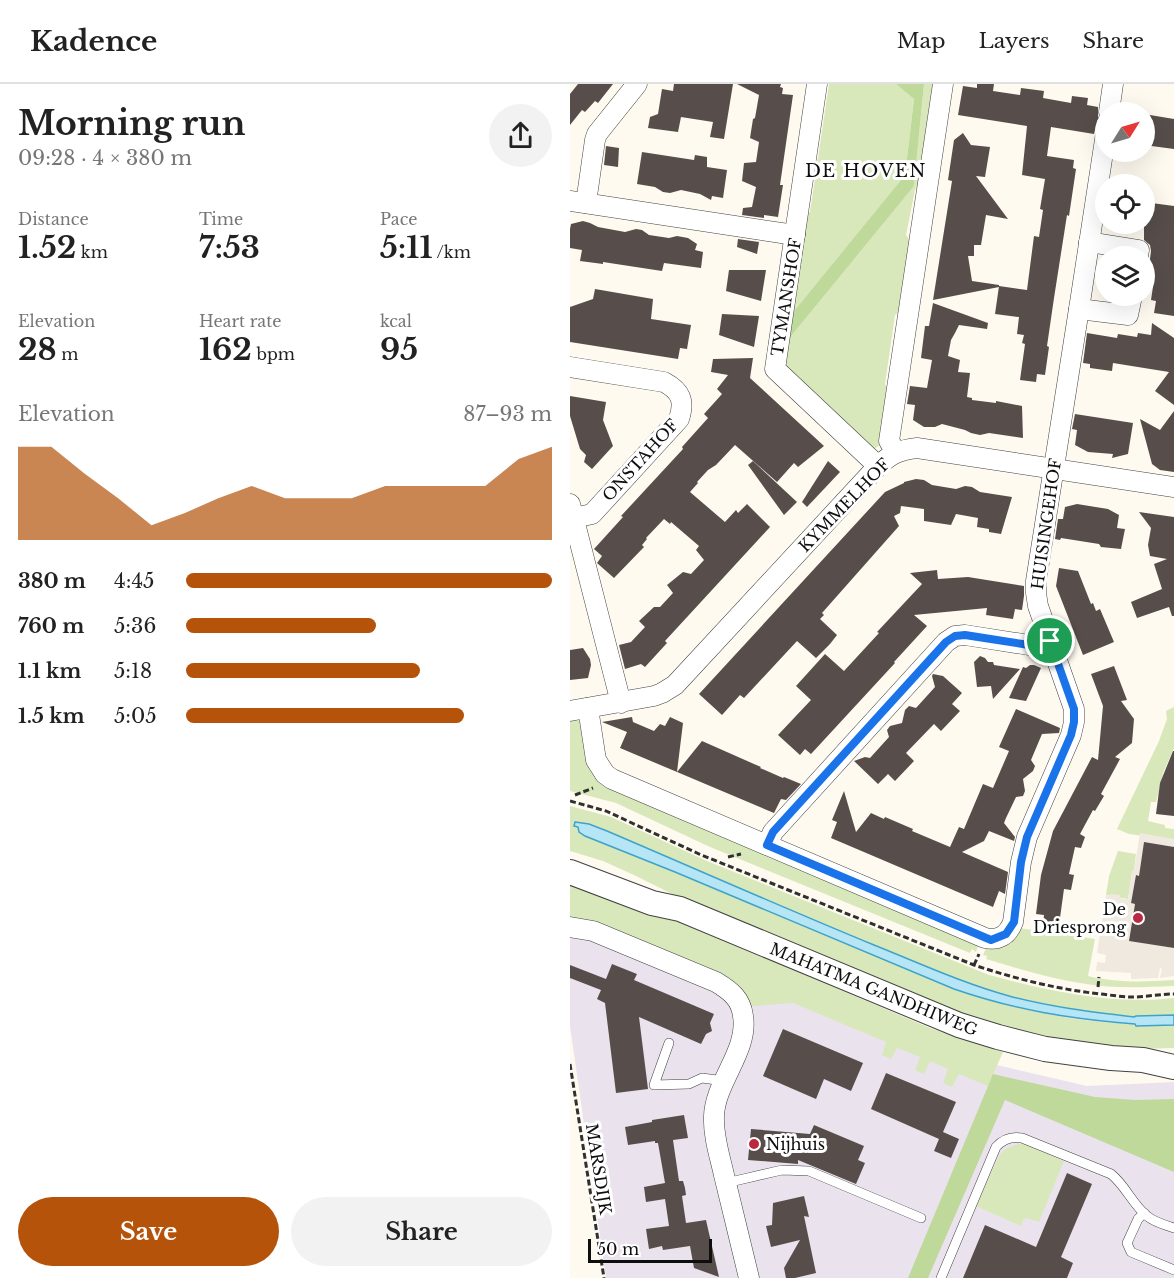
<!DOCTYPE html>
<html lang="en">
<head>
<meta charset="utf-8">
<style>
  :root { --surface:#fff; --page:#f2f2f2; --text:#222; --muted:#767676; --line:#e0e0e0; --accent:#b45309 }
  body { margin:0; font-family:"Libre Baskerville",serif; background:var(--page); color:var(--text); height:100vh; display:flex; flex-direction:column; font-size:22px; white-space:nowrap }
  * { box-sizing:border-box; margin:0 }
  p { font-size:20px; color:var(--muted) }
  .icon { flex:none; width:33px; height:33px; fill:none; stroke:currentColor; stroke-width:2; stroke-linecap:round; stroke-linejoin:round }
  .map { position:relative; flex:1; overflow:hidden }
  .details { display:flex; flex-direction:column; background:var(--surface); width:570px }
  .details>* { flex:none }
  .needle { width:39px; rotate:53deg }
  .tools { position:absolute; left:525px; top:18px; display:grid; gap:12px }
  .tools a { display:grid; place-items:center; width:60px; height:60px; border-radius:50%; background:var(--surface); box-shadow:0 6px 24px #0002; font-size:30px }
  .scale { position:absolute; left:18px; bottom:15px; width:124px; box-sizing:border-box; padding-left:6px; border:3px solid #0e0e0e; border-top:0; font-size:16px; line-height:21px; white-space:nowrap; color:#0e0e0e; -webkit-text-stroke:4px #fff; paint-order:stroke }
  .pin { position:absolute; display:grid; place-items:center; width:51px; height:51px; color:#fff; margin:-26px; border:3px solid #fff; border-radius:50%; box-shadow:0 2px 6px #0007 }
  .round { display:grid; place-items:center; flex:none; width:63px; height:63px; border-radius:32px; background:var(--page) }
  .headline { display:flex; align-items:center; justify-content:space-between; height:102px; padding:0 18px }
  h1 { font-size:33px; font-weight:700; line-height:45px }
  .stats { display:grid; grid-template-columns:repeat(3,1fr); gap:9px; height:102px; padding:6px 18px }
  .stats div { display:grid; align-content:center }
  .stats b { font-size:30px; font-weight:700 }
  .stats small { font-size:16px; font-weight:400 }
  .stats p { font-size:16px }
  .chart { height:168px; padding:12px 18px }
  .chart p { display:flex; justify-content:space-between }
  .chart svg { width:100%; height:108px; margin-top:6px; fill:var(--accent); opacity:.7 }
  .cta { display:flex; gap:12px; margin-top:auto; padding:12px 18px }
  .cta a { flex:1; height:69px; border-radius:36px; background:var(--accent); color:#fff; font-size:24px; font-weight:700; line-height:69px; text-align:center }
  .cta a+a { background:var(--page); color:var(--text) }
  ul { padding:0 18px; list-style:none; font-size:20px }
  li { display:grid; grid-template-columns:96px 72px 1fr; align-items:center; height:45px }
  li i { height:15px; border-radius:8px; background:var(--accent) }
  header { display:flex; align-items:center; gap:36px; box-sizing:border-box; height:84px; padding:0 30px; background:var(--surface); border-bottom:2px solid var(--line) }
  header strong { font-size:28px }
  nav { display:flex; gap:33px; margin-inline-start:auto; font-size:21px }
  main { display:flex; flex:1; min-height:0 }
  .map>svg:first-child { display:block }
  .industrial { fill:#eae3ed }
  .green { fill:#d8e8ba }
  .forest { fill:#bed99a }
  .plaza { fill:#efe9df }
  .water { fill:#b6e5f5; stroke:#3ea3ca; stroke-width:1.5 }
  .building { fill:#574e4b }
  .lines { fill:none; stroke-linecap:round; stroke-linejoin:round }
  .service-casing { stroke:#414141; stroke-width:10 }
  .minor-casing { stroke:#414141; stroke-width:21 }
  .tertiary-casing { stroke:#414141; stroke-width:26 }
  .path { stroke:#303030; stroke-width:3; stroke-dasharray:6 3; stroke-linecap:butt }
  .service { stroke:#fff; stroke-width:9 }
  .minor { stroke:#fff; stroke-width:20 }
  .tertiary { stroke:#fff; stroke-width:24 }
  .route-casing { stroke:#fff; stroke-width:12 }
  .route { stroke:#1a73e8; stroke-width:8 }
  .poi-dot { fill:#bb2941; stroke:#fff; stroke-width:2 }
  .labels { text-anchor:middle; stroke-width:6; stroke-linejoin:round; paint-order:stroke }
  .street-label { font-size:16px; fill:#0e0e0e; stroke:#fff }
  .poi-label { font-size:16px; fill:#0e0e0e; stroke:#fff; text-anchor:end }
  .neighbourhood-label { font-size:18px; letter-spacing:1.5px; fill:#0e0e0e; stroke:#fff }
</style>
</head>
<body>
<header>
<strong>Kadence</strong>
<nav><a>Map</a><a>Layers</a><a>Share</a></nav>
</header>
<main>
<section class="details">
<div class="headline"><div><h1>Morning run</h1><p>09:28 · 4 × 380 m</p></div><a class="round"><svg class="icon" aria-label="share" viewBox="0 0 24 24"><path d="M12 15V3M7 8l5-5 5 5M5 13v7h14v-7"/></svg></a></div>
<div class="stats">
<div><p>Distance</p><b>1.52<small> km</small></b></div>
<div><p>Time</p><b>7:53</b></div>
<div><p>Pace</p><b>5:11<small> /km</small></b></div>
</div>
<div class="stats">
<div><p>Elevation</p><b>28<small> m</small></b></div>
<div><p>Heart rate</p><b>162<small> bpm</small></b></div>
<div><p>kcal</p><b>95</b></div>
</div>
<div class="chart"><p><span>Elevation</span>87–93 m</p>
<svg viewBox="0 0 160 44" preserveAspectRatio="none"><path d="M0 44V6L10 6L20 17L30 27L40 38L50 33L60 27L70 22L80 27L90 27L100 27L110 22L120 22L130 22L140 22L150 11L160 6V44z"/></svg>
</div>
<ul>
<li><b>380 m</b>4:45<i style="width:100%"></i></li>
<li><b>760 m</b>5:36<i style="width:52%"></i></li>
<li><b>1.1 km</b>5:18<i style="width:64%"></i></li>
<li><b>1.5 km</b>5:05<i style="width:76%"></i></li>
</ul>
<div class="cta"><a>Save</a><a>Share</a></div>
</section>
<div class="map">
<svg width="604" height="1194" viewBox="0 0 604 1194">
  <rect width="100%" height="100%" fill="#fffaf0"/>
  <path class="industrial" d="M 0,825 L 410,977 L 517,1002 L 604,998 L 604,1194 L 36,1194 L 0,942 Z"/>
  <g class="green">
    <path d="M 259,0 L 326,0 L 344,15 L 335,91 L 220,232 L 233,133 L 240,128 Z"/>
    <path d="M 354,0 L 366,0 L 350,97 L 345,106 L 336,151 L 341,158 L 332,225 L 325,231 L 315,300 L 320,308 L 313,359 L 303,366 L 264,333 L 265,328 L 231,296 L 225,297 C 215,286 211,278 213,262 L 344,102 Z"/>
    <path d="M 604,623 L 604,664 L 593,689 L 586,718 L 581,718 L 578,737 L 595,741 L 595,744 L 604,745 L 604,756 L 559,750 L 547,745 L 589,657 L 597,635 L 596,627 Z"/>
    <path d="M 0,635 L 9,637 L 13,641 L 21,679 L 409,859 L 406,868 L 402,865 L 400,869 L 140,763 L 46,719 L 0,707 Z"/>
    <path d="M 0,722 L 41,733 L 137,777 L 419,891 C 479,907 541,921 604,914 L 604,931 L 566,932 L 565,933 C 523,928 480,923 439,912 C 393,900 349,879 304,861 C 214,824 126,785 37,747 L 19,740 L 7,738 L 9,748 L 15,752 L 105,788 L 384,905 C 426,919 470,930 514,936 C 531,938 548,939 565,940 L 567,942 L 604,941 L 604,964 L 567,965 L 497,958 L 420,941 L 120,819 L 66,792 L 33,777 L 0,767 Z"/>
    <path d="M 548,767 L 566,770 L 564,786 L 562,788 L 558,815 L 536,811 L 539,792 Z"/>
    <path d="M 0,795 L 115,840 L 360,944 L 433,968 L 418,1002 L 389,990 L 382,1003 L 373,999 L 378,985 L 360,977 L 354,990 L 345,986 L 350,973 L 327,964 L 321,975 L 312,971 L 316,958 L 223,919 L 183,922 L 178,920 L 0,836 Z"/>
    <path d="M 449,844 L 525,855 L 518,892 C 547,899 574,898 604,896 L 604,902 C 575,903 545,905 516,900 C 482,895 449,885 416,875 L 417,872 L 413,871 L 417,862 Z"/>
    <path d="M 448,1060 L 455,1060 L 494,1077 L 469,1138 L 456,1134 L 453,1136 L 451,1142 L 406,1122 L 429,1072 L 435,1065 Z"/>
  </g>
  <g class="forest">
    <path d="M 326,0 L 354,0 L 344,102 L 213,262 L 220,232 L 335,91 L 344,15 Z"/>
    <path d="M 423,990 L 525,1013 L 565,1016 L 604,1015 L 604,1088 L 435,1016 L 358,1194 L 338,1194 Z"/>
  </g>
  <path class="plaza" d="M 570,749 L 604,755 L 604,763 L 574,758 L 569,792 L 566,792 L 561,819 L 565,820 L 559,857 L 604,864 L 604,892 L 590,894 L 592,885 L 590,884 L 588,894 L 561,895 L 561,889 L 526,887 L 527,878 L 535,879 L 536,871 L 527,869 L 536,811 L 539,812 L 540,810 L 550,811 L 550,814 L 558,815 L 562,788 L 564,786 Z"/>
  <path class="water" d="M 5,738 L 19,740 L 37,747 C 126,785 214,824 304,861 C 349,879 392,899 439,912 C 480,923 522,928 564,933 L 566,932 L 604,931 L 604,941 L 566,942 L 565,940 C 500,935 445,926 384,905 L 105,788 L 15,752 L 9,748 L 8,743 L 4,742 Z"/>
  <g class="building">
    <path d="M 8,0 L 43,0 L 28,19 L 25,17 L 15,28 L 12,26 L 0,41 L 0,10 Z"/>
    <path d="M 104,0 L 163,0 L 154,55 L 140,53 L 143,38 L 111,33 L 108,48 L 78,44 L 80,33 L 88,30 L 92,5 L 103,7 Z"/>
    <path d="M 167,0 L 211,0 L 210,3 L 213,4 L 212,10 L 223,11 L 210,101 L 213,101 L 208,133 L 194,131 L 194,134 L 172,131 L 173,124 L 182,123 L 186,103 L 172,97 L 174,79 L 186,78 L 189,58 L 180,54 L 183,35 L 185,34 L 189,11 Z"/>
    <path d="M 407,0 L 424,0 L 423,7 L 450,11 L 451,4 L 474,7 L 473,14 L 501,19 L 502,12 L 518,14 L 517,21 L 528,23 L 528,32 L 529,34 L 528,40 L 526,42 L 524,50 L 481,43 L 477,72 L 504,76 L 503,84 L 506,85 L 499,132 L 497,131 L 484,214 L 477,262 L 479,263 L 475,291 L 467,290 L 466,298 L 450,296 L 455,260 L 452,259 L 454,251 L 447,250 L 449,233 L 425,230 L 429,202 L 457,206 L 464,152 L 469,153 L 473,126 L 470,125 L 475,95 L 452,91 L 457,42 L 388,31 L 393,2 L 407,4 Z"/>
    <path d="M 574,30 L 604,35 L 604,65 L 574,61 Z"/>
    <path d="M 393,49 L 401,61 L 420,63 L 415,93 L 406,92 L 438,135 L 416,131 L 411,161 L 404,161 L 404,172 L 398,172 L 402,197 L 429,201 L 429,203 L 363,216 L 382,97 L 378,96 L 384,56 Z"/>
    <path d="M 36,62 L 49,64 L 48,83 L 34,81 Z"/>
    <path d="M 72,68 L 124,76 L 125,71 L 137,73 L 137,83 L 157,86 L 153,114 L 142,112 L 141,116 L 130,110 L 111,106 L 100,109 L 93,108 L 85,103 L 67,100 Z"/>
    <path d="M 574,118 L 604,122 L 604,232 L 584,229 L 586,217 L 581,216 L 584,196 L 581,196 L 583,185 L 574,184 L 574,182 L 580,175 L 581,167 L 580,161 L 574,156 Z"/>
    <path d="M 13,137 L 20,139 L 28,143 L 55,148 L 66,145 L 72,146 L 79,151 L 99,154 L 107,152 L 118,154 L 127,160 L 125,166 L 133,168 L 131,184 L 94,179 L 92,187 L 33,178 L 33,180 L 10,177 L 12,166 L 0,164 L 0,145 L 1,140 Z"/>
    <path d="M 168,155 L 189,158 L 187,170 L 167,163 Z"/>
    <path d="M 159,186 L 196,186 L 191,217 L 156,207 Z"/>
    <path d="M 25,205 L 83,215 L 81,235 L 121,241 L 117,265 L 110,264 L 108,275 L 0,258 L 0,223 L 23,215 Z"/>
    <path d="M 363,219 L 418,239 L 417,245 L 389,241 L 385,249 L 381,256 L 378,272 L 390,276 L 388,288 L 400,289 L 397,313 L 402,314 L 402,316 L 426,319 L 426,317 L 452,322 L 453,354 L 419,349 L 410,351 L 401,349 L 395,346 L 372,340 L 365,343 L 354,343 L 343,336 L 345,321 L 337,320 L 340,302 L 357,304 L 362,276 L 351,274 L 355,242 L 359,242 Z"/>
    <path d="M 152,230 L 189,232 L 184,263 L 149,251 Z"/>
    <path d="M 582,239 L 604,254 L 604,321 L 585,307 L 599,288 L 543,279 L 542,287 L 520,284 L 520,280 L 513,279 L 517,249 L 547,254 L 548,250 L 567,253 L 568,249 L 581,251 Z"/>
    <path d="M 183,274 L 180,294 L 254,362 L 228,383 L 224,379 L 207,398 L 165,361 L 146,381 L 138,386 L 127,398 L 128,399 L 120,408 L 155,438 L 166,426 L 168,429 L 177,420 L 200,443 L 95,557 L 97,559 L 75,583 L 71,580 L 55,585 L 49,561 L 61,558 L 75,543 L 69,537 L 84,523 L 90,523 L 103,509 L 97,501 L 113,488 L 121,490 L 134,476 L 126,466 L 129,462 L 101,438 L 100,440 L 94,435 L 76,454 L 77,455 L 72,461 L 74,463 L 44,494 L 27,479 L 32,472 L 24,465 L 53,433 L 51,432 L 113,365 L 112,363 L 138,334 L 134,330 L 152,310 L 147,305 L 158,291 L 141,288 L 143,275 Z"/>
    <path d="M 0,312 L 36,318 L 33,336 L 43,362 L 22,385 L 14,378 L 16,371 L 10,365 L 0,332 Z"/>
    <path d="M 604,327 L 604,388 L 590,386 L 582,380 L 570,335 L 590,346 Z"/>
    <path d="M 505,330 L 563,339 L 558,370 L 542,374 L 543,370 L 518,368 L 505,361 L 507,346 L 502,345 Z"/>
    <path d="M 183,377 L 227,418 L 214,431 L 178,381 Z"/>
    <path d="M 258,377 L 270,388 L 237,423 L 232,418 Z"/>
    <path d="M 346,395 L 354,396 L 362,401 L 386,405 L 395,402 L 402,403 L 410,408 L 442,413 L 431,450 L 419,448 L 419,445 L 407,443 L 408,434 L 386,430 L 381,441 L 354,437 L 354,425 L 331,422 L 330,429 L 324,432 L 329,442 L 252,529 L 254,531 L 250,535 L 267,551 L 260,560 L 246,574 L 227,557 L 174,614 L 170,611 L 152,631 L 129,610 L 315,408 L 334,399 L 334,398 Z"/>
    <path d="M 507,420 L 538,425 L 549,431 L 547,444 L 555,445 L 551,465 L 531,463 L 529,460 L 491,454 L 490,456 L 485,455 L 488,435 L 493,435 L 495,423 Z"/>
    <path d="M 569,428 L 604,433 L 604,532 L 602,532 L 599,523 L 567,534 L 561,518 L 592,505 L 584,480 L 597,475 L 580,472 L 578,461 L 581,444 Z"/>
    <path d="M 489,484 L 508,487 L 521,520 L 523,519 L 526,527 L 530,525 L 544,558 L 513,571 L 486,502 Z"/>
    <path d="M 367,486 L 368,495 L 398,493 L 454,502 L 454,512 L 452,526 L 445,525 L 443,535 L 416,531 L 417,524 L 344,531 L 357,542 L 324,578 L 325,579 L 241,670 L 235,665 L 230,671 L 208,651 L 241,616 L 226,602 L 255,570 L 274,587 L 309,549 L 307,548 L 352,500 L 340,489 Z"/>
    <path d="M 13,564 L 20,575 L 21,581 L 18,594 L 0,596 L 0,566 Z"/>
    <path d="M 410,572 L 415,574 L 418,578 L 423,578 L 424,581 L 450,585 L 423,615 L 421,602 L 407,603 L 404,578 Z"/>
    <path d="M 460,581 L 464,581 L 471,584 L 456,617 L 439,614 L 453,583 L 456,584 Z"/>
    <path d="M 544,582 L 557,616 L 551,617 L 564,635 L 562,659 L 545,673 L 550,675 L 531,710 L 534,712 L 525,727 L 523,726 L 510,750 L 515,753 L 511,764 L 505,763 L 499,790 L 504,791 L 501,806 L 494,805 L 489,841 L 473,839 L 474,831 L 466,830 L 471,791 L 483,747 L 522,673 L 528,676 L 533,622 L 521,590 Z"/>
    <path d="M 363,590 L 373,592 L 392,609 L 382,620 L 390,627 L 371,647 L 364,640 L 336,669 L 344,677 L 325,697 L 318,690 L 308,700 L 284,677 L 295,673 L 300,674 L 319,653 L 317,646 L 320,642 L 332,639 L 335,626 L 339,622 L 346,624 L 365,603 L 362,592 Z"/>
    <path d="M 446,625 L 490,644 L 489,649 L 472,650 L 461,676 L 465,682 L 463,687 L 453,695 L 455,707 L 453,712 L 446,713 L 436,734 L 434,739 L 445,753 L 444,757 L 419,747 L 414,757 L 392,768 L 438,788 L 435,810 L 429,807 L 423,823 L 261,754 L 267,738 L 262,736 L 274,707 L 286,748 L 301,729 L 314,735 L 315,733 L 343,745 L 342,747 L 380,763 L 389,743 L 394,745 L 413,700 L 423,704 L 439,667 L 429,663 Z"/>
    <path d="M 62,633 L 63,638 L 84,647 L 90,640 L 95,642 L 100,633 L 113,639 L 107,688 L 50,664 L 57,648 L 32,638 Z"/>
    <path d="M 132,657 L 184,680 L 191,683 L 190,684 L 213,694 L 214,693 L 231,700 L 216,716 L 211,715 L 204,729 L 107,688 Z"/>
    <path d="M 603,667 L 604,667 L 604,732 L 586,730 L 590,699 Z"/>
    <path d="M 574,758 L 604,763 L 604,864 L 559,857 L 565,820 L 561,819 L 566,791 L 569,792 Z"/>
    <path d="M 42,880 L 67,890 L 64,896 L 144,930 L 140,939 L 142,947 L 136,950 L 131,960 L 69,933 L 78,1005 L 46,1009 L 35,919 L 27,915 L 31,906 L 0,894 L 0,881 L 36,895 Z"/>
    <path d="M 213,945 L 293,979 L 281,1007 L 254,995 L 246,1015 L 193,992 Z"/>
    <path d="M 316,989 L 386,1018 L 373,1048 L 389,1055 L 381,1074 L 364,1067 L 369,1055 L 301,1025 Z"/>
    <path d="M 114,1031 L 118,1054 L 103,1056 L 109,1097 L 113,1097 L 115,1104 L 116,1111 L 112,1112 L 116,1139 L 136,1136 L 149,1193 L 124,1184 L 120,1162 L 93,1166 L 92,1162 L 79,1165 L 76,1145 L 99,1142 L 95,1115 L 76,1118 L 74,1103 L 95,1099 L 88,1059 L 85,1059 L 85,1057 L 58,1061 L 55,1043 L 82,1038 L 82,1036 Z"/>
    <path d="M 244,1041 L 294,1062 L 288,1076 L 295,1079 L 286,1100 L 228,1076 L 228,1080 L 178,1076 L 181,1045 L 240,1050 Z"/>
    <path d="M 497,1089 L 522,1100 L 491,1173 L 503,1179 L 497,1194 L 393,1194 L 415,1141 L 466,1163 Z"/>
    <path d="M 234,1112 L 239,1133 L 234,1132 L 246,1189 L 225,1194 L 216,1194 L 214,1184 L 230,1156 L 201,1163 L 196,1142 L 202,1141 L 203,1119 Z"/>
  </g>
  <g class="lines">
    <g class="service-casing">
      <g id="service">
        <path d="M 99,959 L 84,1001 L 119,1000 L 132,994 L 154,997"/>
        <path d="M 156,1099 L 212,1086 L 239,1087 L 351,1134"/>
        <path d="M 574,1129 L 568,1135 L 557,1159 L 561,1168 L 604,1186"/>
        <path d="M 371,1194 L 426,1063 C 433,1055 441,1052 452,1054 L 541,1090 C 556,1102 562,1120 577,1132 C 584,1138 595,1141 604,1144"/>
      </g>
    </g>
    <g class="minor-casing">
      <g id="minor">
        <path d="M 247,0 L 205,285 L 308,382"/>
        <path d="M 539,28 L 543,0"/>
        <path d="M 0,117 L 225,151"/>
        <path d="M 16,119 L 25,56 L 27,50 L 67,0"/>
        <path d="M 519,158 L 569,166 L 568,172"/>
        <path d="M 509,225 L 558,231 L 562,212"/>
        <path d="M 0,283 L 94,298 C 111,307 115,317 109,335 L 22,430 L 4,434"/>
        <path d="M 326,368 L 319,357 L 373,0"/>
        <path d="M 0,420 L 51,619"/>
        <path d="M 18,624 L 26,676 L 35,690 L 42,695 L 415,854 C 429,857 438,851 443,838 L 451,778 L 457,753 L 501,651 L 504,638 L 504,625 L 468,522 L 466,509 L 466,497 L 509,225 L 536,49"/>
        <path d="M 0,627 L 84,612 L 92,609 L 105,601 L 308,382 C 321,370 329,366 347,364 L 604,403"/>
        <path d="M 197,761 L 203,748 L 376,558 L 385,552 L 395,551 L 459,561 L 480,557"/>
        <path d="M 0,843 L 23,847 L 146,898 C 161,907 171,915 173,932 C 179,966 145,998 144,1032 C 143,1052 150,1073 154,1091 C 162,1125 171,1160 179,1194"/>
      </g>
    </g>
    <g class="tertiary-casing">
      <path id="tertiary" d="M 0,788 L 82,819 L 110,825 L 389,941 L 428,953 L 475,965 L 541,974 L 573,976 L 604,983"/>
    </g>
    <g class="path">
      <path d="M 5,711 L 23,704"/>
      <path d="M 0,717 L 36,727 L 129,770 L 404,881 C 446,895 487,905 530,910 C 541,911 552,913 562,913 C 576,913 590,910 604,910"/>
      <path d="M 158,773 L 171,770"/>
      <path d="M 404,881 L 409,870"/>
      <path d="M 528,903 L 529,893"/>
      <path d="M 0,980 L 34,1194"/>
    </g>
    <use href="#service" class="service"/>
    <use href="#minor" class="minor"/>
    <use href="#tertiary" class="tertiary"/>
  </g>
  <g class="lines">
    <g class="route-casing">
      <path id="route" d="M 395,551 L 459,561 L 480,557 L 504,625 L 504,638 L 501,651 L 457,753 L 451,778 L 444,838 L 436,850 L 421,856 L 197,761 L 203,748 L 376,558 L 385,552 Z"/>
    </g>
    <use href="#route" class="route"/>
  </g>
  <g class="poi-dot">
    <circle cx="568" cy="834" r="6"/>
    <circle cx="184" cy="1060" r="6"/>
  </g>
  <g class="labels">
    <g class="street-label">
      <text transform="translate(216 213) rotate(-81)" y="6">TYMANSHOF</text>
      <text transform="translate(70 376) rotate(-48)" y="6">ONSTAHOF</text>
      <text transform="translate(274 421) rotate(-46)" y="6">KYMMELHOF</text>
      <text transform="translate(476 440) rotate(-82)" y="6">HUISINGEHOF</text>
      <text transform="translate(304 905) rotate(22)" y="6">MAHATMA GANDHIWEG</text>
      <text transform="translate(29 1085) rotate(81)" y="6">MARSDIJK</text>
    </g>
    <g class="poi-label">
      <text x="556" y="831">De<tspan x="556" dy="18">Driesprong</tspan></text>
      <text x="196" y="1066" text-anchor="start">Nijhuis</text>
    </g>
    <g class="neighbourhood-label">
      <text x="296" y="93">DE HOVEN</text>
    </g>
  </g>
</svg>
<div class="tools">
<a><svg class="needle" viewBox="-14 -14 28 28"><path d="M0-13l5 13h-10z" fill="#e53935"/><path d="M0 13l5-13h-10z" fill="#767676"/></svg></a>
<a><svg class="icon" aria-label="locate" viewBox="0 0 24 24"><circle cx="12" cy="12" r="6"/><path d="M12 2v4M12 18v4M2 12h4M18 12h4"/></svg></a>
<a><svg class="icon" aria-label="layers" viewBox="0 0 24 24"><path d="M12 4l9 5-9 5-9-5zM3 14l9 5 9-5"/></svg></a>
</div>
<div class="scale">50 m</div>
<div class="pin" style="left:480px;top:557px;background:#1e9e55"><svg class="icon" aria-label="arrive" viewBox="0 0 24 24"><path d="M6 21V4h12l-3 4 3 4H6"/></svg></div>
</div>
</main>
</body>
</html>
